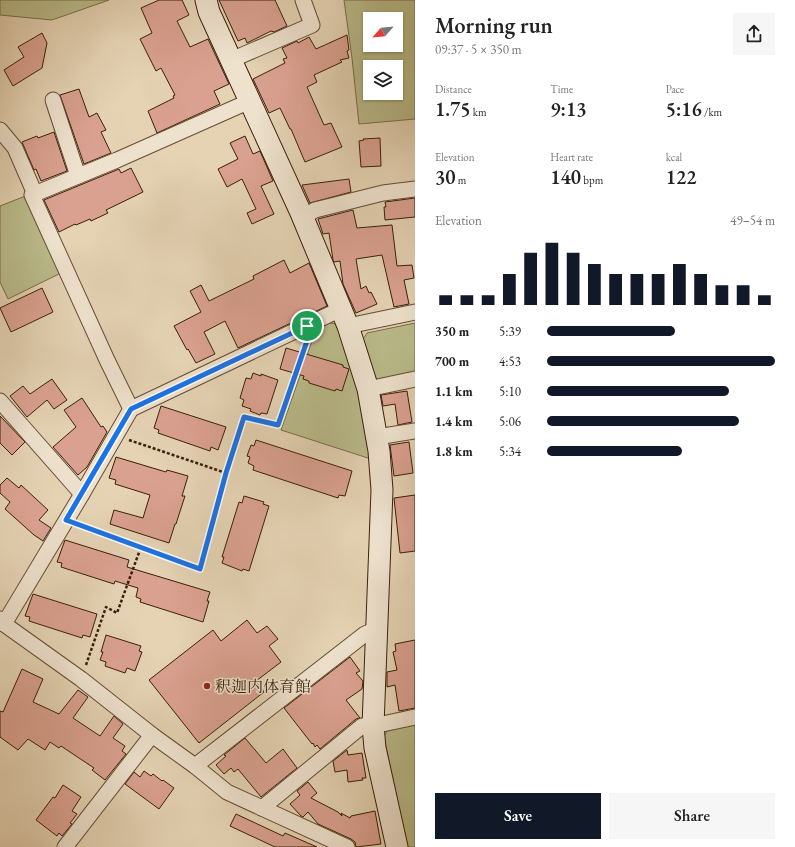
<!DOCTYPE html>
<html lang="en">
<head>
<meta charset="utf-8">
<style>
  :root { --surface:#fff; --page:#f6f6f6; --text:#222; --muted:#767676; --accent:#111827 }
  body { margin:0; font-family:"EB Garamond","Noto Serif JP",serif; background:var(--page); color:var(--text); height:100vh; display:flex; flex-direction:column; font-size:15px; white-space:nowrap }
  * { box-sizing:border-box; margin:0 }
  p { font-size:13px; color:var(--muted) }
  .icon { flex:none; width:22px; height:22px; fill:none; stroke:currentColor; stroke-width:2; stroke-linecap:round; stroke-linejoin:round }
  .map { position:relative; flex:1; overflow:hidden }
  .sheet { display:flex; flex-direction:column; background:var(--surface); width:380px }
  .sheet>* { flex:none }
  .needle { width:26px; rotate:243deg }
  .tools { position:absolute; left:363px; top:12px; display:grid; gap:8px }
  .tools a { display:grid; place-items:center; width:40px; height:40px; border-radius:0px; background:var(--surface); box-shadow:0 1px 3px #0004; font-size:20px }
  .pin { position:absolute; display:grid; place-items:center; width:34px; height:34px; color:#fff; margin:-17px; border:2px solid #fff; border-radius:50%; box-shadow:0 1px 4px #0007 }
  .round { display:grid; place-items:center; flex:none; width:42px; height:42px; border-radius:0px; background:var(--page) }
  .overview { display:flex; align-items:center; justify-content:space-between; height:68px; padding:0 20px }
  h1 { font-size:22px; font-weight:600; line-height:30px }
  .stats { display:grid; grid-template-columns:repeat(3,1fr); gap:6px; height:68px; padding:4px 20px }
  .stats div { display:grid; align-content:center }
  .stats b { font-size:20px; font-weight:600 }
  .stats small { font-size:11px; font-weight:400 }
  .stats p { font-size:11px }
  .chart { height:112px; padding:8px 20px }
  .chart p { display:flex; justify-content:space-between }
  .chart svg { width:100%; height:72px; margin-top:4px; stroke:var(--accent); stroke-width:6 }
  .action { display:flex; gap:8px; margin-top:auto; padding:8px 20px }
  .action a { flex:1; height:46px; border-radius:0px; background:var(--accent); color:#fff; font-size:16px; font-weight:600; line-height:46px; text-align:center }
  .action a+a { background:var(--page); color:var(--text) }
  ul { padding:0 20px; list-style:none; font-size:13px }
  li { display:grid; grid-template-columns:64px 48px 1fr; align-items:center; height:30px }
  li i { height:10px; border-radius:5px; background:var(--accent) }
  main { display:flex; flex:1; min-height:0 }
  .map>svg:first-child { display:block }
  .green { fill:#babb8a; stroke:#7a6d49; fill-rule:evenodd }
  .building { fill:#daa190; stroke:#3a1f08 }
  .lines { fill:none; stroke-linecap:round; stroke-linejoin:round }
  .street-casing { stroke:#654c33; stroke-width:17 }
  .secondary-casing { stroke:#3a1f08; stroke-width:23 }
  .path { stroke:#3a1f08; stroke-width:2.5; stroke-dasharray:3 2; stroke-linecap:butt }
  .street { stroke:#eee2ce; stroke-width:15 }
  .secondary { stroke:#eee2ce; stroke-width:21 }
  .route-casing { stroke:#fff; stroke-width:8 }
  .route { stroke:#1a73e8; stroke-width:5 }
  .poi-dot { fill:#8f2418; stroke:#eee2ce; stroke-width:1.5 }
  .labels { text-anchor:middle; stroke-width:3; stroke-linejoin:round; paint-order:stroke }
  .poi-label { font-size:16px; fill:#3a1f08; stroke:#eee2ce; text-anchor:start }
</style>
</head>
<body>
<main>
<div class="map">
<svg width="415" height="847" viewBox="0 0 415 847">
  <rect width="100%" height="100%" fill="#e5d3b4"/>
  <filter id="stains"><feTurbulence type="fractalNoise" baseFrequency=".005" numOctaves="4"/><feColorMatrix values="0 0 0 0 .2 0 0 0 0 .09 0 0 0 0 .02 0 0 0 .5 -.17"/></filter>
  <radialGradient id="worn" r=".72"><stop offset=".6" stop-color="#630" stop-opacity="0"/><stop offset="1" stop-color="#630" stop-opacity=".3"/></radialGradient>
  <g class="green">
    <path d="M 0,0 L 109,0 L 52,20 L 0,15 Z"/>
    <path d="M 344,0 L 415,0 L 415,119 L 359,124 L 352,58 ZM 370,19 L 396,19 L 396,45 L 370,45 ZM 370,67 L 396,67 L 396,93 L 370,93 Z"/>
    <path d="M 28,195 L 63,272 L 8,299 L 0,282 L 0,206 Z"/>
    <path d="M 329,323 L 338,324 L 367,417 L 371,459 L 281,430 L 312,341 L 312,332 Z"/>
    <path d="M 415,323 L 415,376 L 377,383 L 362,341 L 367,333 Z"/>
    <path d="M 415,723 L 415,847 L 407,847 L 384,737 L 388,729 Z"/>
  </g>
  <g class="building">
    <path d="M 159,0 L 182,0 L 189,15 L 177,21 L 190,47 L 208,39 L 229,84 L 214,91 L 220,104 L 157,133 L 148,111 L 174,98 L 173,96 L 175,95 L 161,68 L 156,71 L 140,39 L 152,33 L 141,8 Z"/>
    <path d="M 219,0 L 275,0 L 287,26 L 274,32 L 271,31 L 247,43 L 245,38 L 238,41 Z"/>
    <path d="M 42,33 L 47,43 L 42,68 L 13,86 L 4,70 L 24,57 L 18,47 Z"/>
    <path d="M 347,35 L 349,50 L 347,51 L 349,58 L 340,60 L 342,62 L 314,75 L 317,82 L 307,87 L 324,125 L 331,123 L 342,147 L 305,162 L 291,129 L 290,129 L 280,108 L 269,113 L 253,79 L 285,63 L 283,59 L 287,58 L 282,48 L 297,41 L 298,43 L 309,37 L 316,49 Z"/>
    <path d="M 79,89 L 89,117 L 97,113 L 106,130 L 101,132 L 111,153 L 84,164 L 60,95 Z"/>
    <path d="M 54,132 L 67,171 L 41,181 L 36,169 L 34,170 L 22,142 L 37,136 L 38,138 Z"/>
    <path d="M 245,136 L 253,154 L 260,151 L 273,181 L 261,186 L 274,214 L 252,224 L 247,213 L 256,209 L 242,179 L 227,187 L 218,169 L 238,159 L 230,143 Z"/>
    <path d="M 380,138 L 381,166 L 361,167 L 359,141 L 364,140 L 363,139 Z"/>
    <path d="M 131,168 L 143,192 L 106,210 L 108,213 L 91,221 L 90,219 L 76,225 L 75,224 L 59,232 L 44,200 L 119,169 L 121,173 Z"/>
    <path d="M 349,179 L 351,192 L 310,203 L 302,185 Z"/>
    <path d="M 415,198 L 415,217 L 385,220 L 384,207 L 386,207 L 385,202 Z"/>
    <path d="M 353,210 L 357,228 L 392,225 L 397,266 L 412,265 L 414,278 L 404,280 L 409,304 L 394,307 L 382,255 L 356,259 L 361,289 L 366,286 L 369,293 L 371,292 L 377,304 L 356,313 L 343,284 L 340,261 L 334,262 L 333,260 L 329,233 L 323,234 L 318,219 Z"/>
    <path d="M 284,260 L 290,273 L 309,263 L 327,306 L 238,348 L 225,321 L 204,332 L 215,354 L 196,363 L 188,349 L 187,350 L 174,326 L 201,312 L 190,291 L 201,285 L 209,301 L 254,279 L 253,276 Z"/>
    <path d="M 42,288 L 53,312 L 11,332 L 0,308 Z"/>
    <path d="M 286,348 L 343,365 L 343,367 L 349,369 L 342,391 L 336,389 L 335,391 L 309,383 L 309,381 L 303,379 L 304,376 L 280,369 Z"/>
    <path d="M 253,373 L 261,376 L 261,374 L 278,380 L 267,414 L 261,413 L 260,415 L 250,411 L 251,409 L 242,406 L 244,400 L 240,398 L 246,378 L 251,379 Z"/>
    <path d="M 52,379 L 67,400 L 54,409 L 47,400 L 27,417 L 10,396 L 23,386 L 30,394 Z"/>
    <path d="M 407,391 L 412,422 L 398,425 L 395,404 L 383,406 L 381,395 Z"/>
    <path d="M 82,398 L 101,427 L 103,426 L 107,432 L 87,467 L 78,475 L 53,447 L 76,427 L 64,410 Z"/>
    <path d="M 161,406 L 226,427 L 218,450 L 211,447 L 210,451 L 158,433 L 159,430 L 154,428 Z"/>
    <path d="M 0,416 L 25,442 L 12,455 L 0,443 Z"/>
    <path d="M 256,440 L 352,471 L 345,496 L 339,495 L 338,498 L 253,470 L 254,466 L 248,463 L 250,457 L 247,456 L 251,445 L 254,446 Z"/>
    <path d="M 409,442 L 413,473 L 394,476 L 390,445 Z"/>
    <path d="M 116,457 L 166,472 L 167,470 L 188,476 L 182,496 L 185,496 L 176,524 L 175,524 L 169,543 L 110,524 L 114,510 L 143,518 L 150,495 L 115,484 L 116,480 L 109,478 Z"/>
    <path d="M 7,478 L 19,488 L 21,485 L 48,510 L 39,520 L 51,528 L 43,541 L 34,535 L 5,509 L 10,502 L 0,493 L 0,485 Z"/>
    <path d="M 415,495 L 415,551 L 400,553 L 394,498 Z"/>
    <path d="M 244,496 L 264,502 L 263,504 L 269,506 L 249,571 L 243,569 L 242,571 L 222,563 L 224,557 L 222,557 L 239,502 L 242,503 Z"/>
    <path d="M 65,540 L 129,560 L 127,567 L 210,592 L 207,601 L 209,601 L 203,622 L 140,602 L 141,599 L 136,597 L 138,588 L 115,581 L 114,584 L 61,567 L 62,563 L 57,562 Z"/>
    <path d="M 33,594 L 97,614 L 90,637 L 83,635 L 82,638 L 29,621 L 30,617 L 25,616 Z"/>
    <path d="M 247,620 L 257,633 L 267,626 L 278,639 L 269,646 L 281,662 L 256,681 L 264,692 L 199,743 L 149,680 L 213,630 L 221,641 Z"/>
    <path d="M 106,635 L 141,646 L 139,651 L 142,652 L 135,671 L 127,668 L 125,673 L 105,666 L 106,662 L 100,660 L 103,652 L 101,652 Z"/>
    <path d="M 415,640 L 415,708 L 399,711 L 395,685 L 387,687 L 387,672 L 397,670 L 393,652 L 396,651 L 395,644 Z"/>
    <path d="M 350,657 L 360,671 L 356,673 L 363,681 L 362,689 L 346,700 L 360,718 L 356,719 L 320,749 L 317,745 L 315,747 L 313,743 L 312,744 L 284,708 Z"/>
    <path d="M 22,669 L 43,679 L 33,702 L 59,714 L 78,690 L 88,697 L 73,718 L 100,736 L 114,716 L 123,724 L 113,738 L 125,746 L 122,751 L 126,754 L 105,780 L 92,770 L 94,768 L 61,746 L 59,748 L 50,742 L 45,750 L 28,739 L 18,750 L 0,737 L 0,711 L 3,712 Z"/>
    <path d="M 245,738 L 266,763 L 283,749 L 297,768 L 261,797 L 238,769 L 234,772 L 231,768 L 224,774 L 216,765 L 226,756 L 224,755 Z"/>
    <path d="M 347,750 L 348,755 L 362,753 L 366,778 L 362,778 L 363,780 L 348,782 L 347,770 L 335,772 L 333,761 Z"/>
    <path d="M 144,771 L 151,776 L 153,774 L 162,781 L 163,780 L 174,788 L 159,809 L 125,784 L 134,772 L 140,777 Z"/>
    <path d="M 308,782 L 317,793 L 311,798 L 338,812 L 342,816 L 341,813 L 350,818 L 351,816 L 375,811 L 381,844 L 356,847 L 355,842 L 351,839 L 318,824 L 308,812 L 303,817 L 301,816 L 290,804 L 300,795 L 297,791 Z"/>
    <path d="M 63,785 L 81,797 L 72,811 L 77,814 L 70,823 L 72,824 L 62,836 L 59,833 L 57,836 L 36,820 L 53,797 L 55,798 Z"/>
    <path d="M 236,814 L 283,836 L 285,833 L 317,847 L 275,847 L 230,826 Z"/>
  </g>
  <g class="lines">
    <g class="street-casing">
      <g id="street">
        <path d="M 231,60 L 312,25 L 303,0"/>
        <path d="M 53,100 L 78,176"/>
        <path d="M 0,130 L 15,148 L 35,194"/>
        <path d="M 303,217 L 315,210 L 383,193 L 415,189"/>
        <path d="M 348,326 L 415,312"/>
        <path d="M 368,389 L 415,379"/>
        <path d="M 0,401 L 82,494"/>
        <path d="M 131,409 L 107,360 L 32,195 L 117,160 L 250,101"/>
        <path d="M 377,437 L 415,431"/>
        <path d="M 0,619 L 4,624 L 81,679 L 152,735 L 195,766 L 227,792 L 347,847"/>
        <path d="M 4,624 L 82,494 L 131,409 L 341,309"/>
        <path d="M 195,766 L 365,634 L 377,629"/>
        <path d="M 262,808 L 362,726 L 373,726 L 415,717"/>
        <path d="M 65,847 L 152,735"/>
      </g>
    </g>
    <g class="secondary-casing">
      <path id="secondary" d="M 206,0 L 209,12 L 231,60 L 301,213 L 348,326 L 368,389 L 379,451 L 382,490 L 373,726 L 375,748 L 397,847"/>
    </g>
    <g class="path">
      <path d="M 129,440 L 226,473 L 200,569 L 141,547"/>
      <path d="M 226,473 L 244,417 L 278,425 L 307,342"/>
      <path d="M 81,525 L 141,547 L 117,613 L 106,607 L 86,665"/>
    </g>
    <use href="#street" class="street"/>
    <use href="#secondary" class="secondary"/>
  </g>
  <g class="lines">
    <g class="route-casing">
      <path id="route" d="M 307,326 L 308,338 L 278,425 L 244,417 L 226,473 L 200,569 L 66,520 L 131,409 Z"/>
    </g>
    <use href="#route" class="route"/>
  </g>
  <circle class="poi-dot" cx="207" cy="686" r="4"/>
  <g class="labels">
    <g class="poi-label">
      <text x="215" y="692">釈迦内体育館</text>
    </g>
  </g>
  <rect width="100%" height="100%" filter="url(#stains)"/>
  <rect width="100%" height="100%" fill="url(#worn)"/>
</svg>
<div class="tools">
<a><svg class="needle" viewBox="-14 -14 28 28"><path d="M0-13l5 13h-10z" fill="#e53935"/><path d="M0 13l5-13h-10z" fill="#767676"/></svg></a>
<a><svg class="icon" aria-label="layers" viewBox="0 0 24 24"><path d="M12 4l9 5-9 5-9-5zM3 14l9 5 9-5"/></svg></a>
</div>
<div class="pin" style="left:307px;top:326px;background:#1e9e55"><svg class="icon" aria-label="arrive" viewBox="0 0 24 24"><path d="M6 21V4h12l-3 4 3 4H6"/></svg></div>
</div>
<section class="sheet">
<div class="overview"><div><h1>Morning run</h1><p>09:37 · 5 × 350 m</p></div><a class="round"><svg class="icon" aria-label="share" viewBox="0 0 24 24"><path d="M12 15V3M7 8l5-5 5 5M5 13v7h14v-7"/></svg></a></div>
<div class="stats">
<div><p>Distance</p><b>1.75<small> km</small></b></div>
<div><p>Time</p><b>9:13</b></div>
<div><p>Pace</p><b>5:16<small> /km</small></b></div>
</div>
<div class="stats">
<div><p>Elevation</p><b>30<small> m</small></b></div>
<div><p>Heart rate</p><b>140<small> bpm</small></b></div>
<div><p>kcal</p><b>122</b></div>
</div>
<div class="chart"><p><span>Elevation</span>49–54 m</p>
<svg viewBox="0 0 160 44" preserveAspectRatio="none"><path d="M5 44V38M15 44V38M25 44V38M35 44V25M45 44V12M55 44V6M65 44V12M75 44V19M85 44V25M95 44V25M105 44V25M115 44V19M125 44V25M135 44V32M145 44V32M155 44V38"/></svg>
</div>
<ul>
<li><b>350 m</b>5:39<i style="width:56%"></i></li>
<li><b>700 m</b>4:53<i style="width:100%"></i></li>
<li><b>1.1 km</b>5:10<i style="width:80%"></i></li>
<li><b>1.4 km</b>5:06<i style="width:84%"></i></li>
<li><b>1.8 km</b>5:34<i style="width:59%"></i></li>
</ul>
<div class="action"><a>Save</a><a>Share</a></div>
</section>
</main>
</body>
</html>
